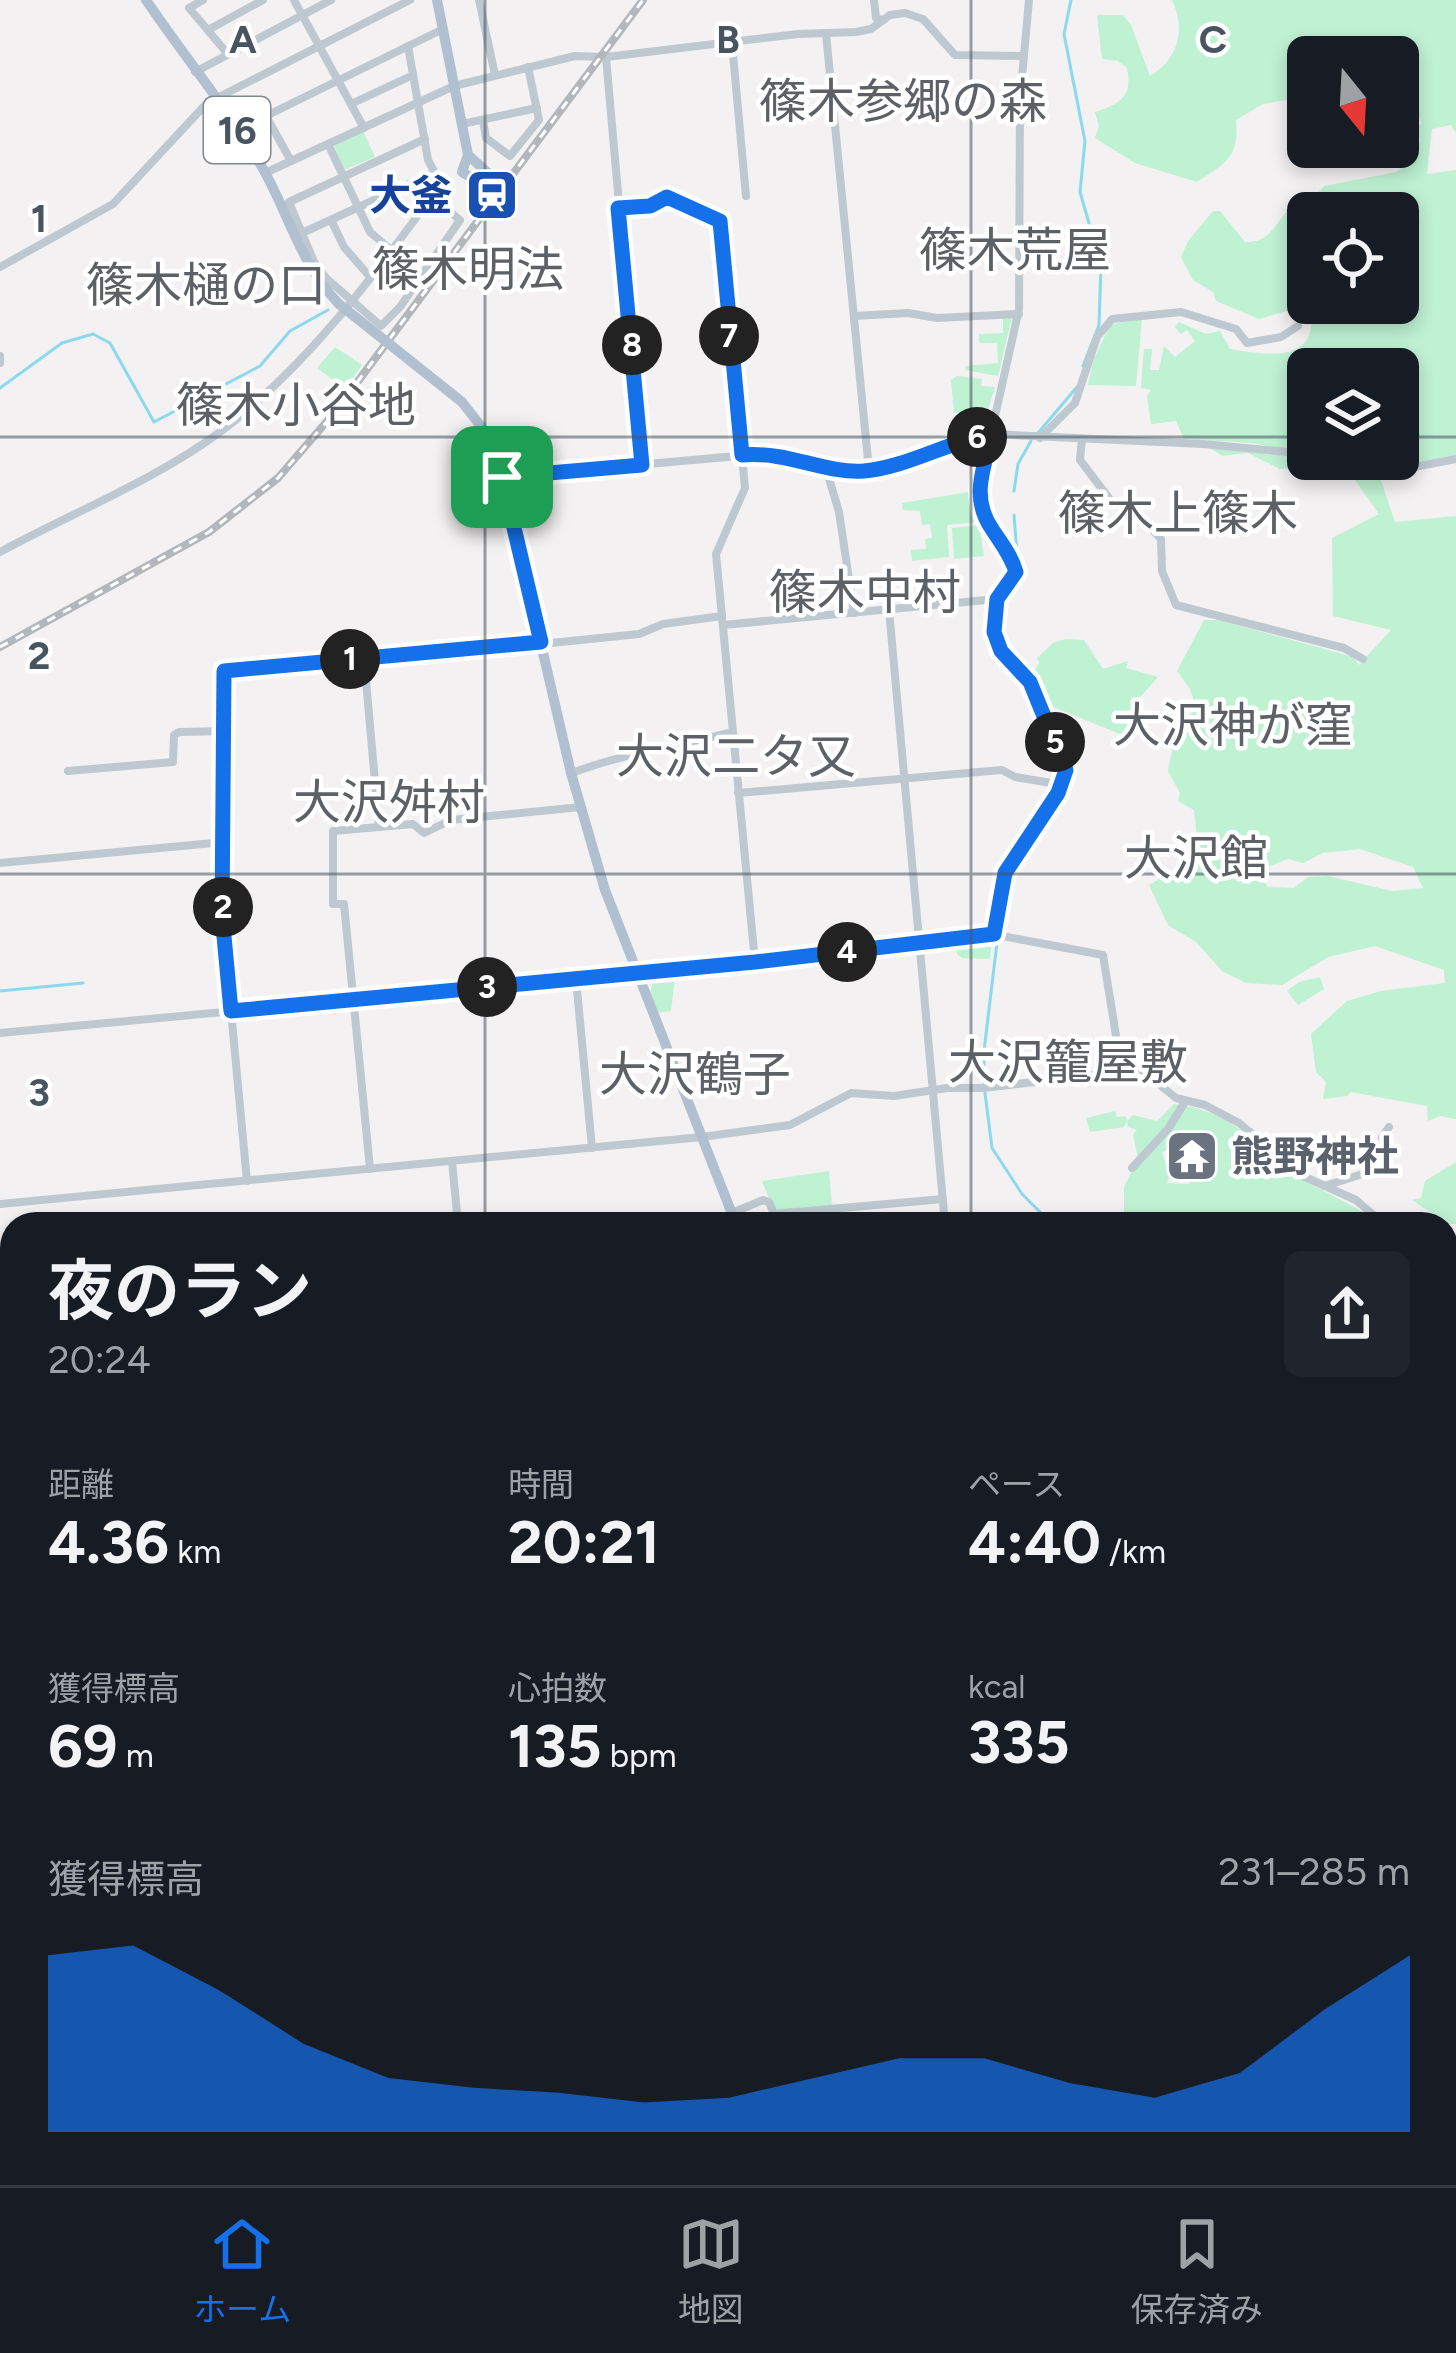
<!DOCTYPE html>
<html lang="ja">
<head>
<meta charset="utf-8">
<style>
  :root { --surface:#171b24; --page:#20242c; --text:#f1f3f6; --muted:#9ea1a6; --line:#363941; --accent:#1571e9 }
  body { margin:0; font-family:Figtree,"Noto Sans JP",sans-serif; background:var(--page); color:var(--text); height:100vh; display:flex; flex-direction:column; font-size:45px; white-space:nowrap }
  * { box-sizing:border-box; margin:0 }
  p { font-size:39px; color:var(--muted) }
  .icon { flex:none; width:66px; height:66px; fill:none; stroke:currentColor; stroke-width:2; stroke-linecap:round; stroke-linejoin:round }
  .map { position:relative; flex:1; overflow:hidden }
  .sheet { position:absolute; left:0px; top:1212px; width:1458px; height:975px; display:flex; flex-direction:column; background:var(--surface); border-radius:36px 36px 0 0; box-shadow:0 6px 18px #0003 }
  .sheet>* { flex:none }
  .needle { width:78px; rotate:162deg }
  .tools { position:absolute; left:1287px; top:36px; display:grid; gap:24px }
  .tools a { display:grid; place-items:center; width:132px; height:132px; border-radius:18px; background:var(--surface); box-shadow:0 6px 18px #0003; font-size:60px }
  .pin { position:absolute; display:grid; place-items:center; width:102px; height:102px; color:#fff; margin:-51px; border-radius:24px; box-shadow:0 6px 18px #0006 }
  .km { position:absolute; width:60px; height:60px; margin:-30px; border-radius:50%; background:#222; color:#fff; font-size:33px; line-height:60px; text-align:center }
  .round { display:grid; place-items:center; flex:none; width:126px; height:126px; border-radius:18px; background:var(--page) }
  .summary { display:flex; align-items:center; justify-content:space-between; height:204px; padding:0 48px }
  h1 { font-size:66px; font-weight:700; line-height:90px }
  .stats { display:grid; grid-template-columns:repeat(3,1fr); gap:18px; height:204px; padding:12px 48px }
  .stats div { display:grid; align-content:center }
  .stats b { font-size:60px; font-weight:700 }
  .stats small { font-size:33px; font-weight:400 }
  .stats p { font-size:33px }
  .chart { height:336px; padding:24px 48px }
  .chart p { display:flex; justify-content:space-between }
  .chart svg { width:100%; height:216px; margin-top:12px; fill:var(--accent); opacity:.7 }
  .tabs { display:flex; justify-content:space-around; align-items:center; height:168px; border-top:3px solid var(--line); background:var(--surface); font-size:33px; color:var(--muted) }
  .tabs a { display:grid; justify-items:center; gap:6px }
  .tabs .current { color:var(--accent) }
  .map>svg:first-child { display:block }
  .green { fill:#bff1d3; fill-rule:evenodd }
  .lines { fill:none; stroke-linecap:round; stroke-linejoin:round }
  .stream { stroke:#8cd9ee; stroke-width:3 }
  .minor { stroke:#bec8d0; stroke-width:8 }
  .major { stroke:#b0c0d0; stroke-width:10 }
  .rail-casing { stroke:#b3b6bb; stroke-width:8 }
  .rail { stroke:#fff; stroke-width:3; stroke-dasharray:9; stroke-linecap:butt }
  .major-bridge { stroke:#b0c0d0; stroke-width:10 }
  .route-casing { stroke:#fff; stroke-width:24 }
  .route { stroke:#1571e9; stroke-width:15 }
  .grid { fill:none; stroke:#48545f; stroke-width:3; stroke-opacity:0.55 }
  .labels { text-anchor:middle; stroke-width:9; stroke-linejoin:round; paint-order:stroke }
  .shield { fill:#fff; stroke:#7f878f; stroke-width:3 }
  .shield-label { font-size:39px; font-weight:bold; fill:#48545f }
  .transit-label { font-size:42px; font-weight:bold; fill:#164399; stroke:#fff; text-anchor:end }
  .worship-label { font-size:42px; font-weight:bold; fill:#5b616d; stroke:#fff; text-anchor:start }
  .quarter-label { font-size:48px; fill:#5d6166; stroke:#fff }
  .grid-label { font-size:39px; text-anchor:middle; font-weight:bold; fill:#48545f; stroke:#fff; stroke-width:9; stroke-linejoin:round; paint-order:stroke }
</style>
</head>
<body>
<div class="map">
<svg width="1456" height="2185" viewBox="0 0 1456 2185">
  <rect width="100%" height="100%" fill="#f3f1f1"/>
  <g class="green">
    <path d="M 1172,0 L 1456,0 L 1456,133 L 1451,125 L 1432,129 L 1427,174 L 1456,170 L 1456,455 L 1404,465 L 1380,459 L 1398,459 L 1398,369 L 1308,369 L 1308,450 L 1297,452 L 1252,443 L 1184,439 L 1176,421 L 1151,424 L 1147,396 L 1151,390 L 1141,388 L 1144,349 L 1152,349 L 1150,370 L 1159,370 L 1164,346 L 1175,357 L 1195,341 L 1187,330 L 1181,334 L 1175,327 L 1179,322 L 1206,334 L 1220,331 L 1230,349 C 1267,355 1318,365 1311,310 L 1304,306 L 1259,319 L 1216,301 L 1213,292 L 1193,280 L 1181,257 L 1188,241 L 1213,211 L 1220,211 L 1245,242 C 1272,243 1275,221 1291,208 C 1303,198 1315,199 1324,186 L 1396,172 L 1417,157 L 1420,138 L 1398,145 L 1398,139 L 1422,123 L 1405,97 L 1398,95 L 1398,57 L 1308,57 L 1308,96 L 1263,104 L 1236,120 C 1239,158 1227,162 1197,182 L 1135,163 L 1095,138 L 1099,126 L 1095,112 C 1120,104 1133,96 1127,68 L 1118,61 L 1102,59 L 1097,15 L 1123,15 L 1131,25 L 1150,76 C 1179,59 1186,29 1172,0 ZM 1308,213 L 1398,213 L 1398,303 L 1308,303 Z"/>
    <path d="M 363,131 L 375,157 L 344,170 L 334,146 Z"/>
    <path d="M 1012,317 L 998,376 L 965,370 L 966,366 L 998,363 L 997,343 L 979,343 L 979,334 L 1003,333 L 1003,318 Z"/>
    <path d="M 1142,318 L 1136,386 L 1088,385 L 1093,361 L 1110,325 Z"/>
    <path d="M 335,347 L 362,365 L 345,389 L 317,368 Z"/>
    <path d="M 957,376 L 982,379 L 981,386 L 995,387 L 987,413 L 954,413 L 951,380 Z"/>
    <path d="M 1210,448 L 1369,464 L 1381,480 L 1395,522 L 1456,516 L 1456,1119 L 1440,1116 L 1428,1121 L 1427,1106 L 1351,1092 L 1347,1096 L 1323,1099 L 1326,1082 L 1316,1072 L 1311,1034 L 1347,1001 L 1381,991 L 1445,983 L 1444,970 L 1375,946 L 1328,957 L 1282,985 L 1246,983 L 1222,971 L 1196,942 L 1168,925 L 1149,885 L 1204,853 L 1197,840 L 1194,810 L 1178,801 L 1180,793 L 1168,771 C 1171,751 1179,720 1197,710 L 1190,689 L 1177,671 L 1204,620 L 1219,620 L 1353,657 L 1359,665 L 1391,630 L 1333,616 L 1332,538 L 1379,514 L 1355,480 L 1306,468 L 1280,469 L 1248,453 L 1222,456 ZM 1360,849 L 1413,867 L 1423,888 L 1392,891 L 1328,876 L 1308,877 L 1294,888 L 1268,887 L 1264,881 L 1270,866 L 1288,859 L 1303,863 L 1323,853 Z"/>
    <path d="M 975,491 L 980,522 L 947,525 L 949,557 L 912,561 L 911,550 L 926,549 L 925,539 L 932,538 L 930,524 L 922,525 L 920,511 L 903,510 L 902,503 Z"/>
    <path d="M 979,525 L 984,556 L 954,559 L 952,528 Z"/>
    <path d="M 1066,639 L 1084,640 L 1103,669 L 1128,661 L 1126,668 L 1158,677 L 1134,704 L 1125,736 L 1046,704 L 1032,675 L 1039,663 L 1037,658 L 1053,643 Z"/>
    <path d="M 962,938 L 992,938 L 990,959 L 962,958 L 957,954 L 955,941 Z"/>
    <path d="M 676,970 L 671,1011 L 656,1013 L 650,999 L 653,973 Z"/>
    <path d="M 1320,977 L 1324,989 L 1298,1005 L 1287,991 L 1299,982 Z"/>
    <path d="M 1174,1104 C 1239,1113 1247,1142 1296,1175 C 1324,1193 1353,1203 1379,1224 L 1146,1224 L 1124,1221 L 1124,1187 L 1138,1158 L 1133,1134 L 1137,1130 L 1128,1127 L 1127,1121 L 1124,1127 L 1090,1132 L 1086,1118 L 1115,1111 L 1117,1117 L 1126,1116 L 1127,1121 L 1133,1115 L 1157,1121 ZM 1174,1147 L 1196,1150 L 1200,1154 L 1189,1184 L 1167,1183 L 1172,1171 L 1167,1168 L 1162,1152 Z"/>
    <path d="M 1456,1162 L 1456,1224 L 1448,1224 L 1412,1200 L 1421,1198 L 1425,1181 Z"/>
    <path d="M 829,1171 L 832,1206 L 774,1211 L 762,1181 Z"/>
    <path d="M 1446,1338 L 1456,1344 L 1456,2185 L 1389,2185 L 1390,2175 L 1446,2175 Z"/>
    <path d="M 450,2175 L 531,2175 L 522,2185 L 462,2185 Z"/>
  </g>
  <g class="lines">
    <g class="stream">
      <path d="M 1071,0 L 1064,34 L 1085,141 L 1080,192 L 1101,265 L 1099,325 L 1083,366"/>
      <path d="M 0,388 L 62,343 L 93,334 L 110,343 L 154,422 L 260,366 L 290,331 L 328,310"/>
      <path d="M 1038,433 L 1077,387"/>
      <path d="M 1014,491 L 1018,464 L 1031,441"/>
      <path d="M 1014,515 L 1018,567"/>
      <path d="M 1061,796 L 1069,771"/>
      <path d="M 0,991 L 83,983"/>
      <path d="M 984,1083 L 984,1051 L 999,926"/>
      <path d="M 985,1093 L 992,1148 L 1022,1194 L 1052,1224"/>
      <path d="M 0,1532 L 12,1531"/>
      <path d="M 0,1582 L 12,1608"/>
      <path d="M 866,2175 L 871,2185"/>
    </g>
    <g class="minor">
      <path d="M 203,0 L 189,8 L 227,53"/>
      <path d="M 294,0 L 364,128"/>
      <path d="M 479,0 L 495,75"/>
      <path d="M 874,0 L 876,18 L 882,20"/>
      <path d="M 208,30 L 263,0"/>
      <path d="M 826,34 L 869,470"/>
      <path d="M 732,43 L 746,196"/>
      <path d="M 606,57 L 642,465"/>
      <path d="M 195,72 L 331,0"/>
      <path d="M 351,104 L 413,75"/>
      <path d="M 483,120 L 486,138 L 510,156 L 539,120 L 528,67"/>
      <path d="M 462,124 L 537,108"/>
      <path d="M 425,139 L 289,202 L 314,262 L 326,278 L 381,326 L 400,307 L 460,220 L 432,197"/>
      <path d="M 328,144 L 370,232 L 421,276"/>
      <path d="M 291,161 L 266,116 L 443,29"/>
      <path d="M 265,173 L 454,86 L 575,56 L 606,57 L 798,34 L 856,32 L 871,29 L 890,15 L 905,13 L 923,19 L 955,55 L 1022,56"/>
      <path d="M 618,209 L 650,206 L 667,197 L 720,221 L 745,488 L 716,554 L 755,962"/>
      <path d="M 331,220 L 344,247 L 370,277"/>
      <path d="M 302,233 L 433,173"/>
      <path d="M 0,267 L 113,204 L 207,103 L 410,0"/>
      <path d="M 854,316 L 908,313 L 937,318 L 1019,314"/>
      <path d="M 0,356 L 0,363"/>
      <path d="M 1040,438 L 1075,403 L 1097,337 L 1112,319 L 1181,312 L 1236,329 L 1247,343 L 1281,337 L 1298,326"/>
      <path d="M 1082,439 L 1080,460 L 1112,502 L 1147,524 L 1161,539 L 1162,571 L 1176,605 L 1344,648 L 1363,659"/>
      <path d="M 1363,459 L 1404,469 L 1456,459"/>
      <path d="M 825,465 L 839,512 L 854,613"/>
      <path d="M 502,477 L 771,453 L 846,470 L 869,470 L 992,434 L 1203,444 L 1308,454"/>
      <path d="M 0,552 C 70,514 157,479 220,432 C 308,366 376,273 441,184 L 428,160 L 408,46"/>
      <path d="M 889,610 L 945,1224"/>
      <path d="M 723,625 L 997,599"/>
      <path d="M 541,644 L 639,634 L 663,624 L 722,616"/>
      <path d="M 364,658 L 379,827"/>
      <path d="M 68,771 L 173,762 L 174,735 L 179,732 L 224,731"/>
      <path d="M 572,773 C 624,753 678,746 732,732"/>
      <path d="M 738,793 L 1002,770 L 1015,777 L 1063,785"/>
      <path d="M 0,863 L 224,842"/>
      <path d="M 994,934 L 1005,873 L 1059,793 L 1066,769 L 1030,682 L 1001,651 L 994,632 L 997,599 L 1016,572 C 1007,540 981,522 979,488 L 1019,309 L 1020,99 L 1029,0"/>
      <path d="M 576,979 L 592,1148"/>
      <path d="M 0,1033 L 755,962 L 978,935 L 997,935 L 1103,955 L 1118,1048 L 1133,1063 L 1176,1098 L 1205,1105 L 1239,1123 L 1303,1176 L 1356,1200 L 1384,1224"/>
      <path d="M 452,1161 L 458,1224"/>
      <path d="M 1132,1168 L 1168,1129 L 1185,1102"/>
      <path d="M 370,1169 L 344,904 L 333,904 L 333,831 L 413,824 L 424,833 L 451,820 L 581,807"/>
      <path d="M 247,1181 L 223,926 L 224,671 L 541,642"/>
      <path d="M 1325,1186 L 1381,1168 L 1385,1155 L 1382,1137 L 1389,1127"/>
      <path d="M 0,1204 L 702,1137 L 790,1125 L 851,1093 L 894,1096 L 947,1088 L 983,1088 L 1094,1075 L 1133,1063"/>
      <path d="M 732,1213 L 763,1200 L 769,1202 L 774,1214 L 943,1199"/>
      <path d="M 695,1224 L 735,1221"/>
      <path d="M 1446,1303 L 1456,1302"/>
      <path d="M 1446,1332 L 1456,1340"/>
      <path d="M 0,1545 L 12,1584"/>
      <path d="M 0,1960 L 12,1954"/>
      <path d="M 0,1993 L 12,1988"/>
      <path d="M 0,2069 L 12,2064"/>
      <path d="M 0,2098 L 11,2112"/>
      <path d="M 0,2117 L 12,2102"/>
      <path d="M 0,2160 L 7,2185"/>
      <path d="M 35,2175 L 46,2185"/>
      <path d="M 83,2175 L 94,2185"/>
      <path d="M 166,2175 L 176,2185"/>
      <path d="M 439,2175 L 451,2185"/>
      <path d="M 871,2175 L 876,2185"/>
      <path d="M 982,2175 L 1024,2185"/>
      <path d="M 1134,2175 L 1134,2185"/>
      <path d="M 1213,2175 L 1216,2185"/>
      <path d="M 1242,2175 L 1245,2185"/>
      <path d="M 1270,2175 L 1273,2185"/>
      <path d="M 1299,2175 L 1302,2185"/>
      <path d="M 1328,2175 L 1331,2185"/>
      <path d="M 1357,2175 L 1360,2185"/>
      <path d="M 1421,2175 L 1429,2185"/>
      <path d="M 102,2185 L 111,2175"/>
      <path d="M 137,2185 L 146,2175"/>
      <path d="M 393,2185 L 402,2175"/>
      <path d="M 526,2185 L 535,2175"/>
      <path d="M 1155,2185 L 1179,2175"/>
    </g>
    <g class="major">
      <path d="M 146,0 C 184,56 228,109 262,167 C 289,214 300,264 339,304"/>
      <path d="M 437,0 L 468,155 L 462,172 L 478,182 L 487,172 L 468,155"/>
      <path d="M 462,402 L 487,434 L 502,477 L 571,773 L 605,890 L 736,1224"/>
      <path d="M 0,2033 L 12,2027"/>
      <path d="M 694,2185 L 698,2175"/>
    </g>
    <g class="rail-casing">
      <path id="rail" d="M 0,647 L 209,532 L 278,478 L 335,412 L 643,0"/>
    </g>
    <use href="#rail" class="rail"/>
    <path class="major-bridge" d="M 339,304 L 462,402"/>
  </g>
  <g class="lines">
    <g class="route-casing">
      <path id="route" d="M 667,197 L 720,221 L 742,455 C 789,451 825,474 864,471 C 908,467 949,441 992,434 C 984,468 970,497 992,529 C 1001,543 1011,555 1016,572 L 997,599 L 994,632 L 1001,651 L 1030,682 L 1066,770 L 1058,793 L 1005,873 L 994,934 L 755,962 L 231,1011 L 222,915 L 224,671 L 541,642 L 502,477 L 642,465 L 618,208 L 650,206 Z"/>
    </g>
    <use href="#route" class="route"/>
  </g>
  <path class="grid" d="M 485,0 L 485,1224M 971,0 L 971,1224M 0,437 L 1308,437M 1398,437 L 1456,437M 0,874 L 1456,874M 0,1311 L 12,1311M 1446,1311 L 1456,1311M 0,1748 L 12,1748M 1446,1748 L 1456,1748M 485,2175 L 485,2185M 971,2175 L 971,2185"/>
  <defs>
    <g id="station-square" transform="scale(2.7)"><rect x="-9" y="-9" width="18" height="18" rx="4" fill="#1a4fb4" stroke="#fff"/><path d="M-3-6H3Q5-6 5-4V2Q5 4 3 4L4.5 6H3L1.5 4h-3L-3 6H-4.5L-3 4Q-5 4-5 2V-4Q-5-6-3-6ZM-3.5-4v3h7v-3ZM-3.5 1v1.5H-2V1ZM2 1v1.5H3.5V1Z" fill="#fff"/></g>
    <g id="temple-square" transform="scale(2.7)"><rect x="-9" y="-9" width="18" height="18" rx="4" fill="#6b7280" stroke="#fff"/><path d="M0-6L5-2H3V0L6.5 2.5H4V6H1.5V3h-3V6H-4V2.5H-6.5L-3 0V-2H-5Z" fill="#fff"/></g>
  </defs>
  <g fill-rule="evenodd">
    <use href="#station-square" x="492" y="195"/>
    <use href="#temple-square" x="1192" y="1156"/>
  </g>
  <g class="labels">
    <rect class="shield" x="204" y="97" width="66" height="66" rx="9"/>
    <g class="shield-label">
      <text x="237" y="144">16</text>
    </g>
    <g class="transit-label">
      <text x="453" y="210">大釜</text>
    </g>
    <g class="worship-label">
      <text x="1231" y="1171">熊野神社</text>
    </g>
    <g class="quarter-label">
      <text x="903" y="118">篠木参郷の森</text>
      <text x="1015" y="267">篠木荒屋</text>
      <text x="468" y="286">篠木明法</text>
      <text x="206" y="302">篠木樋の口</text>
      <text x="296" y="422">篠木小谷地</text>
      <text x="1178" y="530">篠木上篠木</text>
      <text x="865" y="609">篠木中村</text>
      <text x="1233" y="742">大沢神が窪</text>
      <text x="736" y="773">大沢二タ又</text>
      <text x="389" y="819">大沢舛村</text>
      <text x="1196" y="875">大沢館</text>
      <text x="1068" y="1079">大沢籠屋敷</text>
      <text x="695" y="1091">大沢鶴子</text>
    </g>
  </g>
  <g class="grid-label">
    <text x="243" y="53">A</text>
    <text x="728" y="53">B</text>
    <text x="1213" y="53">C</text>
    <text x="39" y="232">1</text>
    <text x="39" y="669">2</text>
    <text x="39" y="1106">3</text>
  </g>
</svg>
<div class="tools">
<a><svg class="needle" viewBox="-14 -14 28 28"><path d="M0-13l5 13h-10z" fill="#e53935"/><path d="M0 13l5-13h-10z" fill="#9ea1a6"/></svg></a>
<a><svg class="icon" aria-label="locate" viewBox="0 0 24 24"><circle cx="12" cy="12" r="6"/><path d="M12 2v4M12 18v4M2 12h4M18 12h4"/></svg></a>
<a><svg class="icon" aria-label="layers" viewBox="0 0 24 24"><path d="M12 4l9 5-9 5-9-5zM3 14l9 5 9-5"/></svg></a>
</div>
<div class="pin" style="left:502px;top:477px;background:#1e9e55"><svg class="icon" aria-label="arrive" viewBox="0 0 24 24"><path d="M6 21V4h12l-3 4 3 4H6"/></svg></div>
<b class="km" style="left:350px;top:659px">1</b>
<b class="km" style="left:223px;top:907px">2</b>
<b class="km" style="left:487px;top:987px">3</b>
<b class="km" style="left:847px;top:952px">4</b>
<b class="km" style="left:1055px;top:742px">5</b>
<b class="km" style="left:977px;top:437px">6</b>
<b class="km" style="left:729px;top:336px">7</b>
<b class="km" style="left:632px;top:345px">8</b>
<section class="sheet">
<div class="summary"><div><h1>夜のラン</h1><p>20:24</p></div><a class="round"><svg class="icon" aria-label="share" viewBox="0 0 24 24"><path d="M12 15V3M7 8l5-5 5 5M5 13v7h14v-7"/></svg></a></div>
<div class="stats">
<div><p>距離</p><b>4.36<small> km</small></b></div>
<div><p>時間</p><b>20:21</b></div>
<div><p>ペース</p><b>4:40<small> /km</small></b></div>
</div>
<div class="stats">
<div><p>獲得標高</p><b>69<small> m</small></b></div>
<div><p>心拍数</p><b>135<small> bpm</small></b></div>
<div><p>kcal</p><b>335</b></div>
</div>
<div class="chart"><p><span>獲得標高</span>231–285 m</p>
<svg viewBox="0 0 160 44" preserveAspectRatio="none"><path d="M0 44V8L10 6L20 15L30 26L40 33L50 35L60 36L70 38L80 37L90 33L100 29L110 29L120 34L130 37L140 32L150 19L160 8V44z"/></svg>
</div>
</section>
</div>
<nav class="tabs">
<a class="current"><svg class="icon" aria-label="home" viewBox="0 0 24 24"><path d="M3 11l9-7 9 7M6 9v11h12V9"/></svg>ホーム</a>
<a><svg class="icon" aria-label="map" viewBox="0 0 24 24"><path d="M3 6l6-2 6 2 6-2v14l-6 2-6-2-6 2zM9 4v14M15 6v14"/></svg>地図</a>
<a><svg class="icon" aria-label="saved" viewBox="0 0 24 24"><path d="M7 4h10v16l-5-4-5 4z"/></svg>保存済み</a>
</nav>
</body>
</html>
